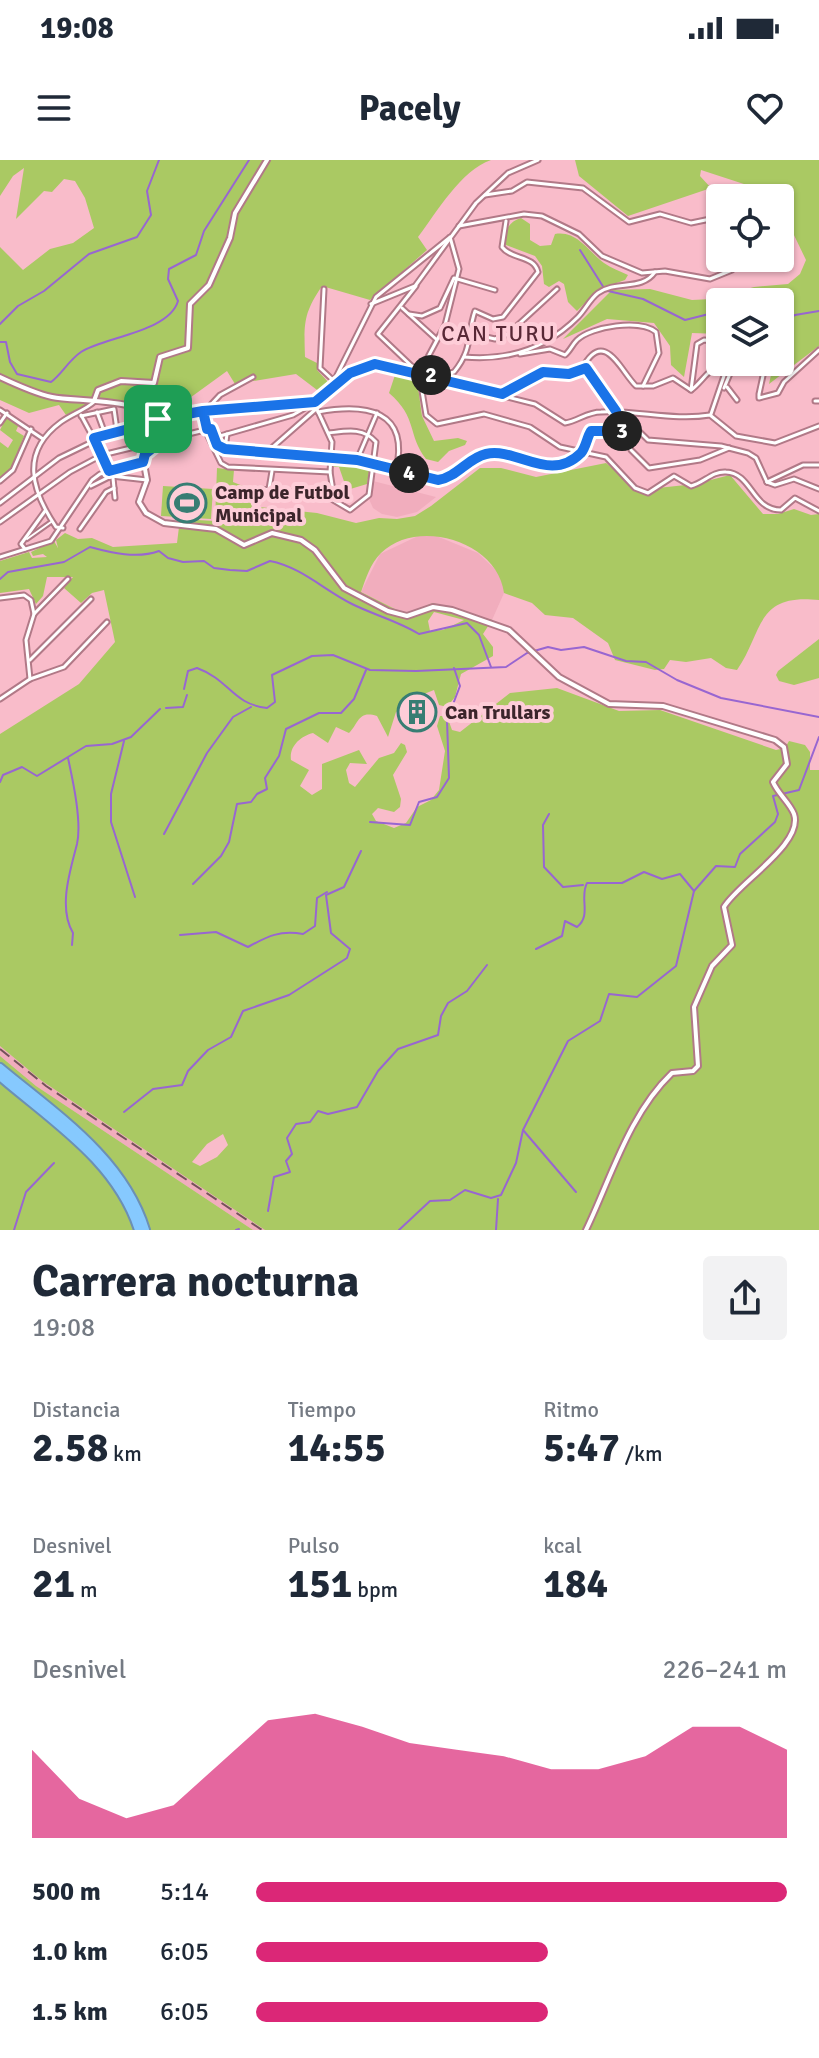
<!DOCTYPE html>
<html lang="es">
<head>
<meta charset="utf-8">
<style>
  :root { --surface:#fff; --page:#f2f2f3; --text:#1f2937; --muted:#747a83; --accent:#db2777 }
  body { margin:0; font-family:Signika,sans-serif; background:var(--page); color:var(--text); height:100vh; display:flex; flex-direction:column; font-size:30px; white-space:nowrap }
  * { box-sizing:border-box; margin:0 }
  p { font-size:26px; color:var(--muted) }
  .icon { flex:none; width:44px; height:44px; fill:none; stroke:currentColor; stroke-width:2; stroke-linecap:round; stroke-linejoin:round }
  .map { position:relative; height:1070px; overflow:hidden }
  .sheet { display:flex; flex-direction:column; background:var(--surface); flex:1 }
  .sheet>* { flex:none }
  .controls { position:absolute; left:706px; top:24px; display:grid; gap:16px }
  .controls a { display:grid; place-items:center; width:88px; height:88px; border-radius:8px; background:var(--surface); box-shadow:0 2px 6px #0004; font-size:40px }
  .pin { position:absolute; display:grid; place-items:center; width:68px; height:68px; color:#fff; margin:-34px; border-radius:16px; box-shadow:0 4px 12px #0006 }
  .km { position:absolute; width:40px; height:40px; margin:-20px; border-radius:50%; background:#222; color:#fff; font-size:22px; line-height:40px; text-align:center }
  .round { display:grid; place-items:center; flex:none; width:84px; height:84px; border-radius:8px; background:var(--page) }
  .headline { display:flex; align-items:center; justify-content:space-between; height:136px; padding:0 32px }
  h1 { font-size:44px; font-weight:700; line-height:60px }
  .figures { display:grid; grid-template-columns:repeat(3,1fr); gap:12px; height:136px; padding:8px 32px }
  .figures div { display:grid; align-content:center }
  .figures b { font-size:40px; font-weight:700 }
  .figures small { font-size:22px; font-weight:400 }
  .figures p { font-size:22px }
  .chart { height:224px; padding:16px 32px }
  .chart p { display:flex; justify-content:space-between }
  .chart svg { width:100%; height:144px; margin-top:8px; fill:var(--accent); opacity:.7 }
  ul { padding:0 32px; list-style:none; font-size:26px }
  li { display:grid; grid-template-columns:128px 96px 1fr; align-items:center; height:60px }
  li i { height:20px; border-radius:10px; background:var(--accent) }
  .status { display:flex; justify-content:space-between; align-items:center; height:56px; padding:0 40px; background:var(--surface); direction:ltr }
  .status svg { height:22px; fill:currentColor }
  header { display:flex; justify-content:space-between; align-items:center; height:104px; padding:0 32px; background:var(--surface); font-size:36px; font-weight:700 }
  .map>svg:first-child { display:block }
  .built { fill:#f1adbd }
  .green { fill:#aac963; fill-rule:evenodd }
  .lines { fill:none; stroke-linecap:round; stroke-linejoin:round }
  .stream { stroke:#9866d1; stroke-width:2 }
  .pedestrian-casing { stroke:#b17987; stroke-width:6 }
  .minor-casing { stroke:#b17987; stroke-width:7 }
  .tertiary-casing { stroke:#b17987; stroke-width:8 }
  .motorway-casing { stroke:#6c90b4; stroke-width:12 }
  .pedestrian { stroke:#fff; stroke-width:2 }
  .minor { stroke:#fff; stroke-width:3 }
  .tertiary { stroke:#fff; stroke-width:4 }
  .motorway { stroke:#86c9fe; stroke-width:8 }
  .rail { stroke:#74525a; stroke-width:2; stroke-dasharray:12 6; stroke-linecap:butt }
  .route-casing { stroke:#fff; stroke-width:16 }
  .route { stroke:#1a73e8; stroke-width:10 }
  .labels { text-anchor:middle; stroke-width:8; stroke-linejoin:round; paint-order:stroke }
  .poi-label { font-size:20px; font-weight:bold; fill:#3c252b; stroke:#fecdd8; text-anchor:start }
  .neighbourhood-label { font-size:22px; letter-spacing:2px; fill:#582836; stroke:#fecdd8 }
</style>
</head>
<body>
<div class="status"><b>19:08</b><svg viewBox="0 0 49 12"><path d="M0 12V9h3v3zM5 12V6h3v6zM10 12V3h3v9zM15 12V0h3v12zM26 1h20v11H26zM47 4h2v5h-2z"/></svg></div>
<header><svg class="icon" aria-label="menu" viewBox="0 0 24 24"><path d="M4 6h16M4 12h16M4 18h16"/></svg>Pacely<svg class="icon" aria-label="heart" viewBox="0 0 24 24"><path d="M12 20l-8-8c-3-5 5-10 8-4 3-6 11-1 8 4z"/></svg></header>
<div class="map">
<svg width="819" height="1070" viewBox="0 0 819 1070">
  <rect width="100%" height="100%" fill="#f9bcca"/>
  <g class="built">
    <path d="M 373,321 L 436,337 L 417,352 L 397,357 L 382,354 L 373,348 L 369,339 Z"/>
    <path d="M 434,375 L 478,393 L 502,416 L 504,433 L 492,460 L 433,443 L 405,454 L 361,432 L 380,394 L 418,376 Z"/>
    <path d="M 0,886 L 42,921 L 265,1070 L 253,1070 L 36,926 L 0,896 Z"/>
  </g>
  <g class="green">
    <path d="M 0,0 L 491,0 C 461,10 437,52 418,77 L 427,90 L 370,140 L 322,126 C 303,154 304,164 305,197 L 317,203 L 317,210 L 330,224 L 321,233 L 296,214 L 235,224 L 227,211 L 176,248 L 149,249 L 116,240 L 97,239 L 66,255 L 59,245 L 29,253 L 0,240 L 0,87 L 23,110 L 50,89 L 73,83 L 94,68 L 85,38 L 75,21 L 64,19 L 52,32 L 44,31 L 16,59 L 24,8 L 13,16 L 0,36 Z"/>
    <path d="M 575,0 L 819,0 L 819,186 L 769,224 L 774,202 L 780,202 L 780,142 L 720,142 L 720,174 L 692,173 L 684,217 L 671,205 L 670,186 L 654,163 L 607,159 L 563,179 L 612,130 L 650,129 L 692,140 L 712,139 L 754,127 L 788,124 L 800,114 L 806,100 L 793,73 L 780,61 L 780,38 L 760,38 L 750,26 L 701,10 L 700,16 L 711,28 L 628,56 L 579,16 Z"/>
    <path d="M 521,58 L 530,64 L 530,80 L 540,86 L 551,85 L 555,74 C 577,70 589,92 604,103 C 611,108 620,111 628,115 L 625,120 L 599,129 L 577,151 L 568,142 L 564,124 L 559,121 L 549,127 L 544,124 L 542,106 L 535,96 L 506,85 C 502,73 509,61 521,58 Z"/>
    <path d="M 395,215 L 417,220 L 422,256 L 434,281 L 458,278 L 467,281 L 465,285 L 449,291 L 438,302 L 426,299 C 407,274 418,258 389,233 Z"/>
    <path d="M 7,256 L 19,264 L 16,271 L 24,276 L 11,309 L 0,317 L 0,282 L 8,288 L 13,280 L 0,270 Z"/>
    <path d="M 337,300 L 370,306 L 367,324 L 347,330 L 339,307 L 334,307 Z"/>
    <path d="M 606,303 L 639,330 L 695,324 L 730,315 L 763,354 L 778,354 L 794,349 L 811,355 L 819,354 L 819,440 C 755,433 764,471 737,510 L 726,508 L 711,498 L 686,502 L 670,500 L 664,509 L 655,510 L 615,500 L 608,483 L 573,458 L 545,455 L 532,443 L 504,433 C 498,382 418,357 381,393 C 370,404 366,418 361,432 L 405,454 L 433,443 L 492,460 L 483,474 L 493,487 L 493,496 L 461,514 L 455,537 L 447,547 L 439,545 L 434,530 L 419,536 L 396,552 L 388,577 L 377,556 C 358,550 359,563 349,573 L 336,567 L 328,583 L 313,573 C 301,576 289,586 291,600 L 309,610 L 300,626 L 312,635 L 322,629 L 322,604 L 359,590 L 367,604 L 350,603 L 346,610 L 349,623 L 355,627 L 379,598 L 394,593 L 401,583 L 405,585 L 407,592 L 393,615 L 401,639 L 400,647 L 394,652 L 378,648 L 372,654 L 376,661 L 394,668 L 406,663 L 417,647 L 431,640 L 439,630 L 445,591 L 437,566 L 440,556 L 447,556 L 452,570 L 460,572 L 510,533 L 557,528 L 619,551 L 660,550 L 776,590 L 785,588 L 789,581 L 805,585 L 810,592 L 810,610 L 819,610 L 819,1070 L 265,1070 L 42,921 L 0,886 L 0,574 L 79,524 L 115,482 L 104,430 L 92,433 L 81,443 L 64,428 L 73,417 L 47,417 L 43,436 L 36,444 L 29,429 L 0,433 L 0,401 L 29,392 L 32,398 L 47,397 L 43,394 L 33,396 L 31,392 L 54,381 L 58,388 L 56,380 L 65,373 L 78,379 L 92,378 L 113,387 L 177,383 L 180,359 L 215,361 L 217,308 L 234,310 L 233,322 L 258,332 L 259,347 L 317,353 L 356,363 L 379,358 L 397,359 L 415,356 L 431,346 L 480,308 L 501,308 L 536,317 ZM 434,452 L 464,460 L 443,470 L 430,471 L 428,461 ZM 223,974 L 228,985 L 217,997 L 200,1006 L 192,1002 L 207,984 Z"/>
    <path d="M 163,326 L 213,329 L 211,359 L 161,356 Z"/>
    <path d="M 819,479 L 819,518 L 794,525 L 779,521 L 776,515 L 778,511 Z"/>
    <path d="M 0,896 L 36,926 L 253,1070 L 0,1070 Z"/>
  </g>
  <g class="lines">
    <g class="stream">
      <path d="M 580,90 L 604,128"/>
      <path d="M 608,131 L 643,139 L 685,160 L 709,154 L 720,157"/>
      <path d="M 780,163 L 795,155 L 819,151"/>
      <path d="M 0,164 L 18,146 L 44,131 L 89,94 L 137,77 L 151,55 L 147,31 L 159,0"/>
      <path d="M 0,182 L 6,182 L 10,202 L 17,214 L 51,222 C 62,214 68,201 81,192 C 104,177 169,172 178,141 L 168,119 L 169,109 L 196,95 L 204,71 L 249,0"/>
      <path d="M 0,419 L 8,412 L 64,402 L 90,387 C 112,393 137,399 159,391 L 168,398 L 183,402 L 204,401 L 214,408 L 230,410 L 247,411 L 270,401 C 301,407 324,430 352,444 C 374,455 398,461 419,474 L 467,463 L 479,475 L 491,507"/>
      <path d="M 184,529 L 188,511 L 197,508 C 230,520 232,544 267,548 L 275,542 L 272,515 L 312,496 L 333,495 L 370,510 L 416,511 L 506,507 L 527,493 L 548,487 L 561,490 L 584,487 L 626,501 L 646,502 L 677,520 L 721,538 L 819,557"/>
      <path d="M 166,548 L 183,547 L 187,535"/>
      <path d="M 124,581 L 111,634 L 111,662 L 135,737"/>
      <path d="M 68,598 C 73,621 82,662 77,684 C 70,711 58,748 73,773 L 72,785"/>
      <path d="M 0,622 L 3,615 L 22,607 L 37,616 L 86,586 L 112,584 L 131,577 L 160,549"/>
      <path d="M 549,654 L 543,665 L 544,707 L 563,727 L 583,725"/>
      <path d="M 370,662 L 410,665 L 419,642 L 437,637 L 449,618 L 447,560 L 460,526 L 454,508"/>
      <path d="M 164,674 L 207,593 L 233,557 L 251,547"/>
      <path d="M 193,724 L 221,696 L 229,682 L 237,644 L 251,642 L 257,634 L 267,629 L 265,618 L 279,596 L 286,569 L 319,553 L 341,553 L 354,539 L 366,510"/>
      <path d="M 180,775 L 216,772 L 248,787 C 268,776 280,770 303,774 L 315,766 L 317,738 L 327,732"/>
      <path d="M 536,789 L 562,776 L 565,761 L 577,767 C 592,755 579,738 587,723 L 622,723 L 644,712 L 662,719 L 680,714 L 694,731 L 716,706 L 735,707 L 740,694 L 775,662 L 778,654 L 773,636 L 799,630 L 819,577"/>
      <path d="M 124,952 L 153,929 L 182,925 L 188,911 L 208,890 L 231,877 L 243,851 L 289,835 L 347,798 L 350,789 L 331,773 L 326,735 L 344,727 L 361,691"/>
      <path d="M 523,970 L 576,1032"/>
      <path d="M 268,1051 L 274,1017 L 290,1012 L 286,1001 L 292,994 L 287,978 L 296,964 L 310,962 L 318,951 L 328,954 L 357,947 L 378,911 L 398,889 L 438,875 L 441,856 L 448,843 L 467,831 L 487,805"/>
      <path d="M 14,1070 L 26,1032 L 54,1003"/>
      <path d="M 236,1070 L 239,1069"/>
      <path d="M 399,1070 L 430,1041 L 450,1040 L 465,1030 L 491,1038 L 501,1035 L 516,1003 L 523,970 L 568,881 L 600,861 L 609,834 L 637,837 L 676,806 L 694,731"/>
      <path d="M 496,1070 L 498,1039"/>
    </g>
    <g class="pedestrian-casing">
      <g id="pedestrian">
        <path d="M 103,296 L 109,311"/>
        <path d="M 27,379 L 51,362"/>
      </g>
    </g>
    <g class="minor-casing">
      <g id="minor">
        <path d="M 485,35 L 512,31 L 527,22 L 583,28 L 629,62 L 660,54 L 691,63 L 720,57"/>
        <path d="M 459,66 L 524,54 L 542,56 L 579,74 L 602,96 L 642,113 L 665,111 L 710,119 L 732,110 L 742,98"/>
        <path d="M 416,126 L 378,174 L 419,213"/>
        <path d="M 324,129 L 320,208 L 334,221"/>
        <path d="M 371,144 L 415,126 L 476,43 L 508,13 L 538,0"/>
        <path d="M 402,148 L 436,179"/>
        <path d="M 409,154 L 422,156 L 440,148 L 454,118 L 495,130"/>
        <path d="M 473,174 L 495,179 L 508,174 L 557,129"/>
        <path d="M 520,194 L 550,189 L 565,195 C 570,191 572,185 577,180 C 592,166 640,159 656,172 L 659,193 L 643,226"/>
        <path d="M 464,197 C 508,201 547,188 578,157 C 585,150 590,139 598,133 C 616,120 642,131 655,112"/>
        <path d="M 766,202 L 759,234 L 759,238 L 778,233 L 784,222 L 819,190"/>
        <path d="M 582,209 C 604,166 621,212 636,226 L 653,226 L 673,218 L 691,230 C 703,222 712,201 727,207 L 711,254"/>
        <path d="M 420,212 L 445,165 L 459,109 L 450,77"/>
        <path d="M 419,213 L 426,255 L 437,264 L 484,254 L 530,267 L 560,287 L 606,297 L 635,328 L 648,333 L 674,316 L 691,326 C 704,323 712,311 726,312 C 752,313 752,350 781,350 L 795,338 L 819,351"/>
        <path d="M 439,216 L 454,212 C 473,189 467,174 475,151 L 493,159 L 503,157 L 538,112 C 534,95 512,100 502,87 L 506,61"/>
        <path d="M 336,223 L 334,221 L 376,137 L 449,78"/>
        <path d="M 727,227 L 737,240"/>
        <path d="M 724,228 L 732,209 L 727,207"/>
        <path d="M 691,230 L 697,184 L 704,180 L 720,181"/>
        <path d="M 502,234 L 543,212 L 569,214 L 586,208 L 591,211 L 603,236 L 648,280 L 721,286 L 748,293 L 756,298 L 767,322"/>
        <path d="M 815,241 L 819,241"/>
        <path d="M 315,242 L 350,213 L 375,204 L 535,244 L 565,263 C 578,261 587,252 601,252 C 637,250 674,261 710,255 L 736,276 L 775,283 L 819,266"/>
        <path d="M 315,245 L 332,282 L 330,312 L 334,337"/>
        <path d="M 0,250 L 43,279"/>
        <path d="M 206,250 L 220,235 L 253,217"/>
        <path d="M 203,251 L 207,269"/>
        <path d="M 97,252 L 105,274"/>
        <path d="M 318,252 C 366,243 410,250 396,310"/>
        <path d="M 81,255 L 102,294"/>
        <path d="M 617,255 L 631,290 L 649,308 L 700,300 L 729,288"/>
        <path d="M 81,256 L 114,249 L 117,270"/>
        <path d="M 0,263 L 7,253"/>
        <path d="M 211,269 L 217,285 L 225,289 L 357,300 L 438,320 C 457,316 469,297 489,294 C 528,288 534,321 581,292"/>
        <path d="M 205,270 L 221,303 L 228,307 L 330,312"/>
        <path d="M 225,289 L 227,274"/>
        <path d="M 581,292 L 591,271 L 623,271"/>
        <path d="M 266,293 L 316,249"/>
        <path d="M 357,300 L 377,253"/>
        <path d="M 113,318 L 115,338"/>
        <path d="M 0,321 L 13,310 L 31,269"/>
        <path d="M 767,322 L 803,305 L 819,305"/>
        <path d="M 767,322 L 775,325 L 794,319 L 819,329"/>
        <path d="M 91,326 L 111,316 L 147,320"/>
        <path d="M 258,329 L 323,334 L 350,350 L 369,335 L 376,282 C 363,267 346,271 329,273"/>
        <path d="M 269,329 L 272,311"/>
        <path d="M 0,343 L 59,298 L 117,270 L 203,251 L 285,247 L 315,241"/>
        <path d="M 0,362 L 70,312 L 102,295 L 213,268 L 220,276 L 293,255 L 312,244"/>
        <path d="M 63,368 L 56,367 C 31,330 20,292 61,262 C 72,254 85,250 94,242"/>
        <path d="M 80,369 L 106,332 L 114,328"/>
        <path d="M 25,389 L 21,384 L 45,351"/>
        <path d="M 0,397 L 51,381 L 92,320 L 100,314 L 143,302"/>
        <path d="M 0,438 L 24,435 L 31,440 L 34,454 L 26,480 L 30,519"/>
        <path d="M 34,454 L 68,419"/>
        <path d="M 30,500 L 91,439"/>
        <path d="M 0,539 L 30,519 L 64,507 L 107,462"/>
      </g>
    </g>
    <g class="tertiary-casing">
      <g id="tertiary">
        <path d="M 0,217 C 17,225 34,233 52,237 C 80,243 164,235 166,277 L 143,298 L 147,320 L 139,342 L 146,353 L 164,363 L 216,369 L 244,385 L 272,373 L 301,380 L 315,390 L 344,428 L 388,451 L 407,456 L 433,447 L 452,450 L 509,470 L 559,517 L 609,544 L 663,546 L 775,580 L 784,587 L 787,604 L 773,622 C 778,634 790,643 794,654 C 804,684 738,723 724,747 L 732,785 L 712,806 L 694,847 L 698,906 L 693,911 L 672,913 C 629,954 611,1018 586,1070"/>
        <path d="M 94,241 L 98,230 L 121,221 L 154,223 L 160,197 L 188,188 L 190,144 L 209,125 L 230,78 L 235,53 L 267,0"/>
      </g>
    </g>
    <g class="motorway-casing">
      <g id="motorway">
        <path d="M 0,908 C 55,954 123,998 145,1070"/>
        <path d="M 0,916 C 52,961 117,1001 139,1070"/>
      </g>
    </g>
    <use href="#pedestrian" class="pedestrian"/>
    <use href="#minor" class="minor"/>
    <use href="#tertiary" class="tertiary"/>
    <use href="#motorway" class="motorway"/>
    <path class="rail" d="M 0,889 L 46,926 L 262,1070"/>
  </g>
  <g class="lines">
    <g class="route-casing">
      <path id="route" d="M 158,259 L 166,277 L 145,294 L 143,302 L 109,311 L 94,278 L 182,255 L 203,251 L 315,242 L 350,213 L 375,204 L 502,234 L 543,212 L 569,214 L 586,208 L 616,251 L 624,271 L 591,271 C 587,277 586,287 581,293 C 550,324 517,287 486,294 C 468,298 457,317 438,320 L 357,300 L 225,289 L 217,285 L 211,269 L 207,269 L 203,251 L 158,259"/>
    </g>
    <use href="#route" class="route"/>
  </g>
  <defs>
    <g id="stadium-ring" transform="scale(2)"><circle r="9.5" fill="#fecdd8" stroke="#377d73" stroke-width="1.5"/><path d="M0-5a6.5 5 0 1 0 0 10a6.5 5 0 1 0 0-10ZM-3.5-1.8h7v3.6h-7Z" fill="#377d73"/></g>
    <g id="building-ring" transform="scale(2)"><circle r="9.5" fill="#fecdd8" stroke="#377d73" stroke-width="1.5"/><path d="M-4-6H4V6H1V3H-1V6H-4ZM-2.5-4.3h1.7v1.8h-1.7ZM.8-4.3h1.7v1.8H.8ZM-2.5-1h1.7V.8h-1.7ZM.8-1h1.7V.8H.8Z" fill="#377d73"/></g>
  </defs>
  <g fill-rule="evenodd">
    <use href="#stadium-ring" x="187" y="343"/>
    <use href="#building-ring" x="417" y="552"/>
  </g>
  <g class="labels">
    <g class="poi-label">
      <text x="215" y="339">Camp de Futbol<tspan x="215" dy="23">Municipal</tspan></text>
      <text x="445" y="559">Can Trullars</text>
    </g>
    <g class="neighbourhood-label">
      <text x="499" y="181">CAN TURU</text>
    </g>
  </g>
</svg>
<div class="controls">
<a><svg class="icon" aria-label="locate" viewBox="0 0 24 24"><circle cx="12" cy="12" r="6"/><path d="M12 2v4M12 18v4M2 12h4M18 12h4"/></svg></a>
<a><svg class="icon" aria-label="layers" viewBox="0 0 24 24"><path d="M12 4l9 5-9 5-9-5zM3 14l9 5 9-5"/></svg></a>
</div>
<div class="pin" style="left:158px;top:259px;background:#1e9e55"><svg class="icon" aria-label="arrive" viewBox="0 0 24 24"><path d="M6 21V4h12l-3 4 3 4H6"/></svg></div>
<b class="km" style="left:431px;top:215px">2</b>
<b class="km" style="left:622px;top:271px">3</b>
<b class="km" style="left:409px;top:313px">4</b>
</div>
<section class="sheet">
<div class="headline"><div><h1>Carrera nocturna</h1><p>19:08</p></div><a class="round"><svg class="icon" aria-label="share" viewBox="0 0 24 24"><path d="M12 15V3M7 8l5-5 5 5M5 13v7h14v-7"/></svg></a></div>
<div class="figures">
<div><p>Distancia</p><b>2.58<small> km</small></b></div>
<div><p>Tiempo</p><b>14:55</b></div>
<div><p>Ritmo</p><b>5:47<small> /km</small></b></div>
</div>
<div class="figures">
<div><p>Desnivel</p><b>21<small> m</small></b></div>
<div><p>Pulso</p><b>151<small> bpm</small></b></div>
<div><p>kcal</p><b>184</b></div>
</div>
<div class="chart"><p><span>Desnivel</span>226–241 m</p>
<svg viewBox="0 0 160 44" preserveAspectRatio="none"><path d="M0 44V17L10 32L20 38L30 34L40 21L50 8L60 6L70 10L80 15L90 17L100 19L110 23L120 23L130 19L140 10L150 10L160 17V44z"/></svg>
</div>
<ul>
<li><b>500 m</b>5:14<i style="width:100%"></i></li>
<li><b>1.0 km</b>6:05<i style="width:55%"></i></li>
<li><b>1.5 km</b>6:05<i style="width:55%"></i></li>
</ul>
</section>
</body>
</html>
